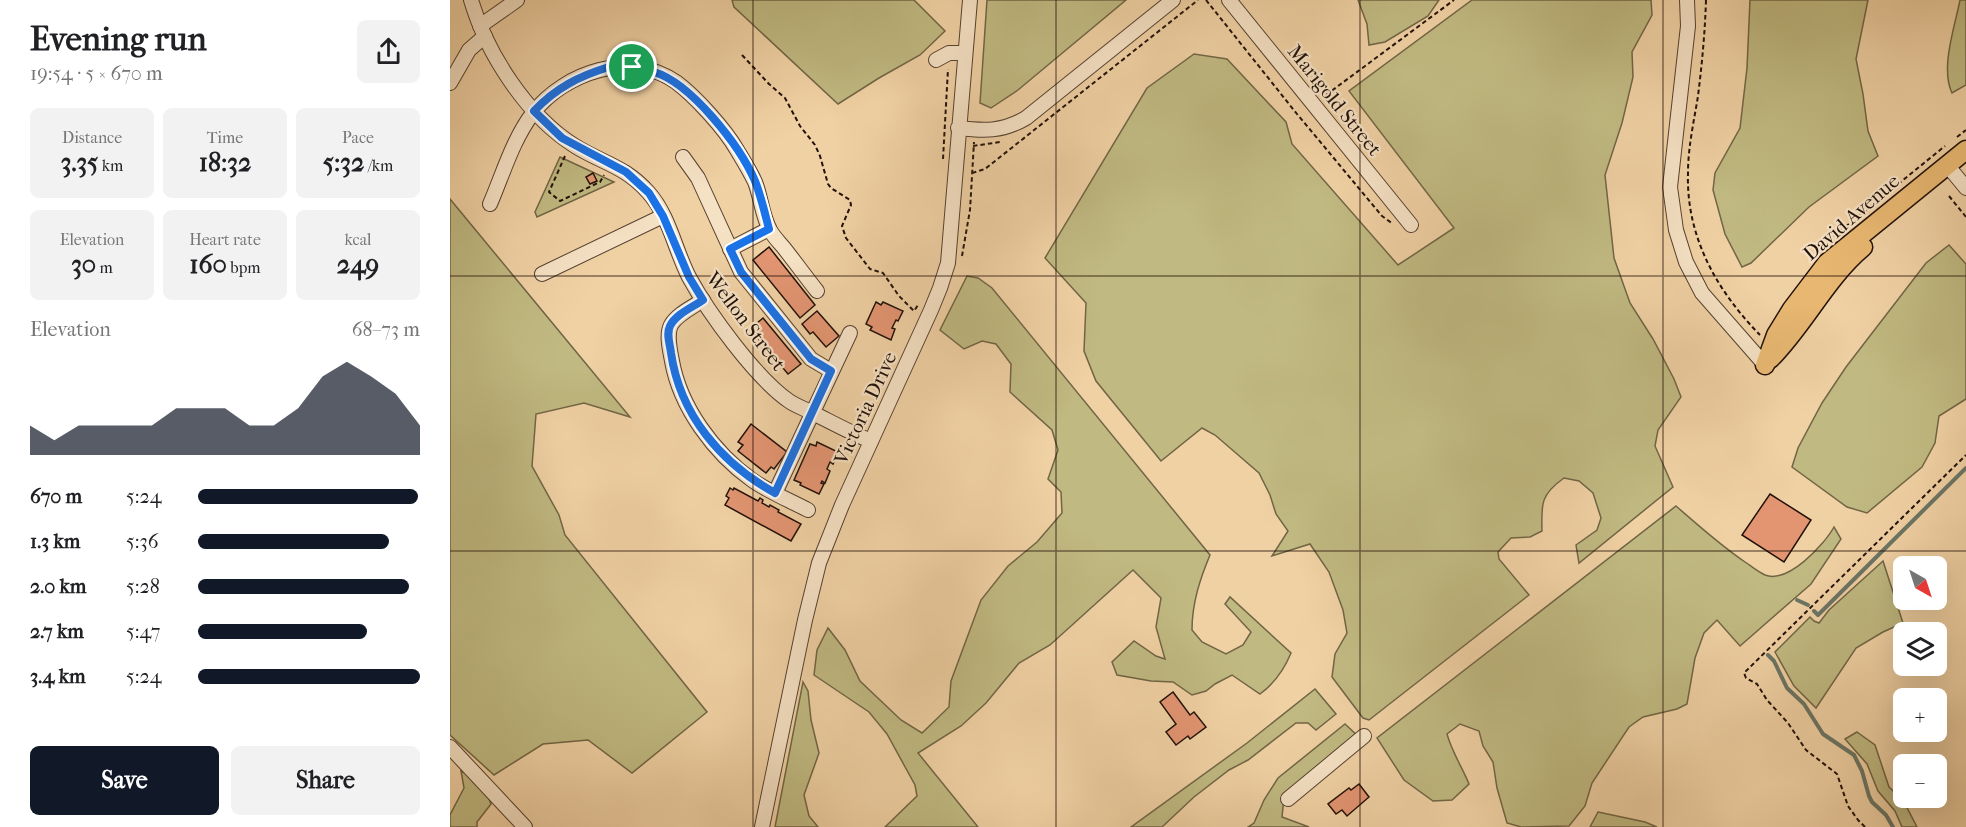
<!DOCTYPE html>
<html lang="en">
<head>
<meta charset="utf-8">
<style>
  :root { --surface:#fff; --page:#f2f2f2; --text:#202124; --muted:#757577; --accent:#111827 }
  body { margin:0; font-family:"IM FELL French Canon",serif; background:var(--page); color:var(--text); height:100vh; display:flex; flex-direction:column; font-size:22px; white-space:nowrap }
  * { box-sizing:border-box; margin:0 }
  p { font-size:20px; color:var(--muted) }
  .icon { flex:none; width:33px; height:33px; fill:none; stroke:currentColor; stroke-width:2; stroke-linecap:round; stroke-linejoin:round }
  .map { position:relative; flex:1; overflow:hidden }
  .panel { display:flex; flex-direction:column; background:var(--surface); width:450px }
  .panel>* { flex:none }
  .needle { width:39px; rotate:141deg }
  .buttons { position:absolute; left:1443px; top:556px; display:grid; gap:12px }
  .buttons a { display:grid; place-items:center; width:54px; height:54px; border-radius:9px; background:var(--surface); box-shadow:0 6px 24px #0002; font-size:30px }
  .pin { position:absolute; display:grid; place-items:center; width:51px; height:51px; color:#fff; margin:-26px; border:3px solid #fff; border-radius:50%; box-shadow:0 2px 6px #0007 }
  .round { display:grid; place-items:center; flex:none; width:63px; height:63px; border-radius:9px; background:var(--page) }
  .head { display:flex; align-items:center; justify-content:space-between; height:102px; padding:0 30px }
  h1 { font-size:33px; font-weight:800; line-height:45px }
  .metrics { display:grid; grid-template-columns:repeat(3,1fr); gap:9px; height:102px; padding:6px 30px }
  .metrics div { display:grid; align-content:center; border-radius:9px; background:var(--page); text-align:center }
  .metrics b { font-size:26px; font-weight:800 }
  .metrics small { font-size:16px; font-weight:400 }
  .metrics p { font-size:16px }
  .chart { height:168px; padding:12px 30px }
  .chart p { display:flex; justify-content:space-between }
  .chart svg { width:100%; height:108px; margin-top:6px; fill:var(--accent); opacity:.7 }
  .cta { display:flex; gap:12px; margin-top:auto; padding:12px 30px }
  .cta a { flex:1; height:69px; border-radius:9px; background:var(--accent); color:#fff; font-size:24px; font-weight:800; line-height:69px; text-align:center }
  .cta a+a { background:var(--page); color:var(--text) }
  ul { padding:0 30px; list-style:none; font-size:20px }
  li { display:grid; grid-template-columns:96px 72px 1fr; align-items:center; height:45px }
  li i { height:15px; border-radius:8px; background:var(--accent) }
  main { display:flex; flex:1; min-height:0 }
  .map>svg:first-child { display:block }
  .green { fill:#c0b981; stroke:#716545; stroke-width:1.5 }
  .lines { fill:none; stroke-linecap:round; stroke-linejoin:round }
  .stream { stroke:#6b7565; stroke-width:4 }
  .building { fill:#e39572; stroke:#221109; stroke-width:1.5 }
  .minor-casing { stroke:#564130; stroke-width:16 }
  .major-casing { stroke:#221109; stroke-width:21 }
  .path { stroke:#221109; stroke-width:2; stroke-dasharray:4.5 3; stroke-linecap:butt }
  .minor { stroke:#f5e1c4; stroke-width:14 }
  .major { stroke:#e8b872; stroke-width:18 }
  .route-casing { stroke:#fff; stroke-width:12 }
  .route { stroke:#1a73e8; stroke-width:8 }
  .grid { fill:none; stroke:#221109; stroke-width:1.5; stroke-opacity:0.55 }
  .labels { text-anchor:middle; stroke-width:4.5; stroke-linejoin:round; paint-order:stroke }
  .street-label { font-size:20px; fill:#221109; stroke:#f5e1c4 }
</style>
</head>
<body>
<main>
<section class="panel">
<div class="head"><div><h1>Evening run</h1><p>19:54 · 5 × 670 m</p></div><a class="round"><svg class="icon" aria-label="share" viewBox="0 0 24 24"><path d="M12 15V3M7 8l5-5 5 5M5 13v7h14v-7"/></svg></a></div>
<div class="metrics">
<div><p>Distance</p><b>3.35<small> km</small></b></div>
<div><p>Time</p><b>18:32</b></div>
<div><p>Pace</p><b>5:32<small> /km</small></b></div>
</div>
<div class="metrics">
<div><p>Elevation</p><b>30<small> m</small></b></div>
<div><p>Heart rate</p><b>160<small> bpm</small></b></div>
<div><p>kcal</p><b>249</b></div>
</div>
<div class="chart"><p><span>Elevation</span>68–73 m</p>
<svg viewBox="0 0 160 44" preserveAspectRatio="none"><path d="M0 44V32L10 38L20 32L30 32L40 32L50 32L60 25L70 25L80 25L90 32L100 32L110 25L120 12L130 6L140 12L150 19L160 32V44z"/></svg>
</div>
<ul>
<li><b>670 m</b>5:24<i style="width:99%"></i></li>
<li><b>1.3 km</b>5:36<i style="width:86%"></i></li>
<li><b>2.0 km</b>5:28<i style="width:95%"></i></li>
<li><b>2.7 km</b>5:47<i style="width:76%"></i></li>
<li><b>3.4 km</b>5:24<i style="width:100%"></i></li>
</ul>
<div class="cta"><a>Save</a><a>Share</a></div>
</section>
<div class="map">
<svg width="1516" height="827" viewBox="0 0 1516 827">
  <rect width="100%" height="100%" fill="#f0d1a4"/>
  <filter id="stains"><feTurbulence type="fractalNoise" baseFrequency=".00333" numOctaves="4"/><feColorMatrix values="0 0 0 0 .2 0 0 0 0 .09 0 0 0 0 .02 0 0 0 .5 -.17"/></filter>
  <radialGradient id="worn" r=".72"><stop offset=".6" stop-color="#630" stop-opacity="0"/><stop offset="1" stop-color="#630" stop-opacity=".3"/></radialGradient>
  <g class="green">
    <path d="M 282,0 L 464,0 L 495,31 L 470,55 L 429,78 L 388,104 L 284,7 Z"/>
    <path d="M 537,0 L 676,0 L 568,90 L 541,108 L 530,103 Z"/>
    <path d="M 908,0 L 989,0 L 978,16 L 935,42 L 919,45 L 917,24 Z"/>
    <path d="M 1022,0 L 1201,0 L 1202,15 L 1182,52 L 1183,77 L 1172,123 L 1155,175 L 1164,258 L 1180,303 L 1203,339 L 1224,379 L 1231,397 L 1208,430 L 1205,446 L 1223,487 L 1129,563 L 1126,545 L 1147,530 L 1151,518 L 1143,493 L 1129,481 L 1114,478 C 1091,494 1091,504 1092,531 L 1080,537 L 1061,538 L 1048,552 L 1049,559 L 1079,595 L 919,720 L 913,718 L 882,677 L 885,654 L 897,633 L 893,610 L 879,572 L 860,544 L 822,556 L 838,531 L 826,514 L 820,495 L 809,473 L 765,435 L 752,428 L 711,461 L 646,381 L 634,351 L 636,303 L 595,258 L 697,88 L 744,54 L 777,59 L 836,122 L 842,144 L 948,265 L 1004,228 L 899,91 Z"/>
    <path d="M 1300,0 L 1418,0 L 1406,59 L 1413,94 L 1418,131 L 1428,156 L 1359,207 L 1301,263 L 1292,267 L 1275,234 L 1263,190 L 1265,173 L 1290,128 L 1297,68 Z"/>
    <path d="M 1510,0 L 1516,0 L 1516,85 L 1502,93 C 1490,68 1505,26 1510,0 Z"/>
    <path d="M 110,157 L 164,182 L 87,217 L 85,212 Z"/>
    <path d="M 0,199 L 180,417 L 134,403 L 86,414 L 82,466 L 109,515 L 115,535 L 257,712 L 182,773 L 138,740 L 93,744 L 44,775 L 0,735 Z"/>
    <path d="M 1499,245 L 1516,264 L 1516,399 L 1489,416 L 1485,443 L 1472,467 L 1417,513 L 1397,507 L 1342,467 L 1348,448 L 1372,403 L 1396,367 L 1476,263 Z"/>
    <path d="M 517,276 L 528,278 L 542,288 L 760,555 C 750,579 742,603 742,630 L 752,642 L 776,654 L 793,645 L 801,632 L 775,604 L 780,597 L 841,653 C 834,670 825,683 810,694 L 782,675 L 765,684 L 756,691 L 742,695 L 723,682 L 701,681 L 667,675 L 662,662 L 684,641 L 706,656 L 715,659 L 706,627 L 711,598 L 683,570 L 600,645 L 569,663 L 536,703 L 511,726 L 468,753 L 528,827 L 435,827 L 467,796 L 465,785 L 437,734 L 419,712 L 364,675 L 367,650 L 378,628 L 395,650 L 410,681 L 451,720 L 472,733 L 499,707 L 501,681 L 531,600 L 558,566 L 587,542 L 612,513 L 611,492 L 598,479 L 608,450 L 602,430 L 560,392 L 561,364 L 546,344 L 532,341 L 514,349 L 490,330 Z"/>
    <path d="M 1226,506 C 1249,526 1270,545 1295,562 C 1301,566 1308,572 1315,575 C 1338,584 1374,545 1384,527 L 1391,539 L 1361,584 L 1290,646 L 1267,620 L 1254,633 L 1245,658 L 1237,704 L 1227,709 L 1193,717 L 1179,727 L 1142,783 L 1135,806 L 1119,826 L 1071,827 L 1057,823 L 1047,788 L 1043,762 L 1033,746 L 1029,731 L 1010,724 L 997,734 C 1002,752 1012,767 1019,784 L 1002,800 L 983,801 L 954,780 L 927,738 Z"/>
    <path d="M 1433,561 L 1453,623 L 1433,632 L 1406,648 L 1366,708 L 1344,686 L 1325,652 L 1360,617 L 1364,621 L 1369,623 L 1379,610 Z"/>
    <path d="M 353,682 L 358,691 L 361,720 L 369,753 L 354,795 L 359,816 L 368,827 L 325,827 Z"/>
    <path d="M 865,689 L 886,714 L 866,730 L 858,723 L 846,723 L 798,760 L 779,770 L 744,797 L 712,827 L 681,827 L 797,743 Z"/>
    <path d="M 895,724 L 911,739 L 834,797 L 832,817 L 859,827 L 798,827 L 804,823 L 814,800 L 828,778 Z"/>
    <path d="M 1407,732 L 1425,745 L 1439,787 L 1453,800 L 1467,827 L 1452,827 L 1445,811 L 1428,791 L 1417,764 L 1395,739 Z"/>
    <path d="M 11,771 C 26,778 36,788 41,804 L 27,822 L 27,827 L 0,827 L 0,815 L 14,788 Z"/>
    <path d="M 1148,812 L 1195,822 L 1207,827 L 1140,827 Z"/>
  </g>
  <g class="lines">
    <g class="stream">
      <path d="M 1347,600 L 1358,605"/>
      <path d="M 1364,611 L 1368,615 L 1516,468"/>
      <path d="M 1318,655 L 1324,661 L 1337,688 L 1354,704 L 1373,734 L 1404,755 L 1412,771 L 1419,796 L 1422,802 L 1436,815 L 1443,827"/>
    </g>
  </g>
  <g class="building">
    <path d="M 143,173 L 147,181 L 140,184 L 136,177 Z"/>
    <path d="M 319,247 L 365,305 L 350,318 L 303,260 Z"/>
    <path d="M 426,302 L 431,305 L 433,302 L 453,311 L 448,321 L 446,320 L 442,328 L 445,329 L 441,340 L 420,330 L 422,327 L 416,324 Z"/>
    <path d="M 367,311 L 389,336 L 376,347 L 363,332 L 360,334 L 352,324 Z"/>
    <path d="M 313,318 L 351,364 L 338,374 L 300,329 Z"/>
    <path d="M 301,424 L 337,452 L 324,469 L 321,467 L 316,473 L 288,451 L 293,445 L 288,442 Z"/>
    <path d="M 367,442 L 388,452 L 383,464 L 380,462 L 377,469 L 380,471 L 375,483 L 372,481 L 371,483 L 374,484 L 369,494 L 350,485 L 351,483 L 344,480 L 360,444 L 366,446 Z"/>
    <path d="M 280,488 L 283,490 L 284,488 L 308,501 L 310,498 L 313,500 L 312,503 L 319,507 L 320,505 L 329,510 L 328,512 L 351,524 L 341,541 L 275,505 L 279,498 L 276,496 Z"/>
    <path d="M 1320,494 L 1361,520 L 1334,562 L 1292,535 Z"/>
    <path d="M 723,692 L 740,715 L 744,712 L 756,727 L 740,739 L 738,736 L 726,745 L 716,732 L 726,724 L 710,702 Z"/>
    <path d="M 909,784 L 919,797 L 897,816 L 892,810 L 886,814 L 878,804 L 899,788 L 901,790 Z"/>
  </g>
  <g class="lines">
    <g class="minor-casing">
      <g id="minor">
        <path d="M 21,0 C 37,54 77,116 125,146 C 152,163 175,166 198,192 C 219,215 225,250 239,277 C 259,314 306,378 339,401 C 346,406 355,409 363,413 C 383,423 401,433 421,441"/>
        <path d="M 779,0 L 961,225"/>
        <path d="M 1237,0 L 1238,26 L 1220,187 L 1226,230 L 1236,262 L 1252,293 L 1315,365"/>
        <path d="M 30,26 L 67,0"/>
        <path d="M 486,60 L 499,53 L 515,53"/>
        <path d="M 0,83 L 19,50 L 35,36"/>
        <path d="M 508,128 C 534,131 552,132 576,118 L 723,0"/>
        <path d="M 233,157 L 248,178 L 291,272 L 361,359 L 381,371"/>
        <path d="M 1497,165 L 1516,188"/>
        <path d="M 40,204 C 53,174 63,139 83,113 C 115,72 180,50 226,82 C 245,96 275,129 287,150 C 293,160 300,171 305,182 C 311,197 312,215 320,230 C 323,236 329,242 334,248 C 345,262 356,277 367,291"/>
        <path d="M 280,249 L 319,229"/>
        <path d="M 92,274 L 213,216"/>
        <path d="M 253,300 C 243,307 227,314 221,325 C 216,335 220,350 222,361 C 230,407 264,453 302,480 C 319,492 339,500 358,510"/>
        <path d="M 325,493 L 400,333"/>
        <path d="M 0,747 L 75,827"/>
        <path d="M 838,799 L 914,736"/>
        <path d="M 312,827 L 355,620 L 369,563 L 392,505 L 481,310 L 490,288 L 498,263 L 520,0"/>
      </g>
    </g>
    <g class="major-casing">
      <g id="major">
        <path d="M 1320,359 C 1355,324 1375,279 1413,247"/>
        <path d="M 1315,365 L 1326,335 L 1342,309 L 1377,263 L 1516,150"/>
      </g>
    </g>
    <g class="path">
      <path d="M 756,0 L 847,114 L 932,216 L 943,224"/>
      <path d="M 1256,0 C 1255,32 1252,64 1248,96 C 1244,121 1238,147 1238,173 C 1236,237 1267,291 1310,335"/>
      <path d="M 292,55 L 319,84 L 335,98 L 350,126 L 365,145 L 370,156 L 378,184 L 381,188 L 400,200 L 401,205 L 392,226 L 396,238 L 420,269 L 433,273 L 449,296 L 464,311 L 468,305"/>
      <path d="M 876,95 L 1004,0"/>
      <path d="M 1507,137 L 1516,130"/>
      <path d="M 523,146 L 550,142"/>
      <path d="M 115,156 L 99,192 L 110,201 L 150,182 L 154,175"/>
      <path d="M 493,159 L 498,69"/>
      <path d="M 522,173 L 535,169 L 748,0"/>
      <path d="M 1499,196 L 1516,217"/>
      <path d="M 1378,241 L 1495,146"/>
      <path d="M 512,256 L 520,210 L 524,142"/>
      <path d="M 1415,827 L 1408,820 L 1398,806 L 1387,774 L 1356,750 L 1338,723 L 1317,700 L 1307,684 L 1296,678 L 1294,673 L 1516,455"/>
    </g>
    <use href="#minor" class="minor"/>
    <use href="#major" class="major"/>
  </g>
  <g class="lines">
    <g class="route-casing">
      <path id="route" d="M 159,67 C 174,67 189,67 204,72 C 241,83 290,146 305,181 C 311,196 315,214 319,229 L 280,249 L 291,272 L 361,359 L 381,371 L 325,493 C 271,463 230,415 221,353 C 220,344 216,334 220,326 C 226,314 243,307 253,300 L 239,277 L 213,216 L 199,193 L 176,172 L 112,138 L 84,111 C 106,88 129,76 159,67 Z"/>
    </g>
    <use href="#route" class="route"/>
  </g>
  <path class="grid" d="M 303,0 L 303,827M 606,0 L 606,827M 910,0 L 910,827M 1213,0 L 1213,827M 0,276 L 1516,276M 0,551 L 1516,551"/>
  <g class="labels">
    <g class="street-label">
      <text transform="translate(885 100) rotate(51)" y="7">Marigold Street</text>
      <text transform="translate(1401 217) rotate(-41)" y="7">David Avenue</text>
      <text transform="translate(296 321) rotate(53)" y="7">Wellon Street</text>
      <text transform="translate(415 408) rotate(-65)" y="7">Victoria Drive</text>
    </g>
  </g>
  <rect width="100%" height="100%" filter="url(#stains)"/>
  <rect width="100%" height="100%" fill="url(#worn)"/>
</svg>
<div class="buttons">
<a><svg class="needle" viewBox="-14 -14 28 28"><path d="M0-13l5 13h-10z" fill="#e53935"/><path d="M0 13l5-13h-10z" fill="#757577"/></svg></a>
<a><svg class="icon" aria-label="layers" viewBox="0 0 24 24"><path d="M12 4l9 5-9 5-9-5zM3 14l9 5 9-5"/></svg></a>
<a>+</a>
<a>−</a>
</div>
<div class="pin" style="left:182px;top:67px;background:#1e9e55"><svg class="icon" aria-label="arrive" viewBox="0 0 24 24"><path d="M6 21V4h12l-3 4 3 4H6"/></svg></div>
</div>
</main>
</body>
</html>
